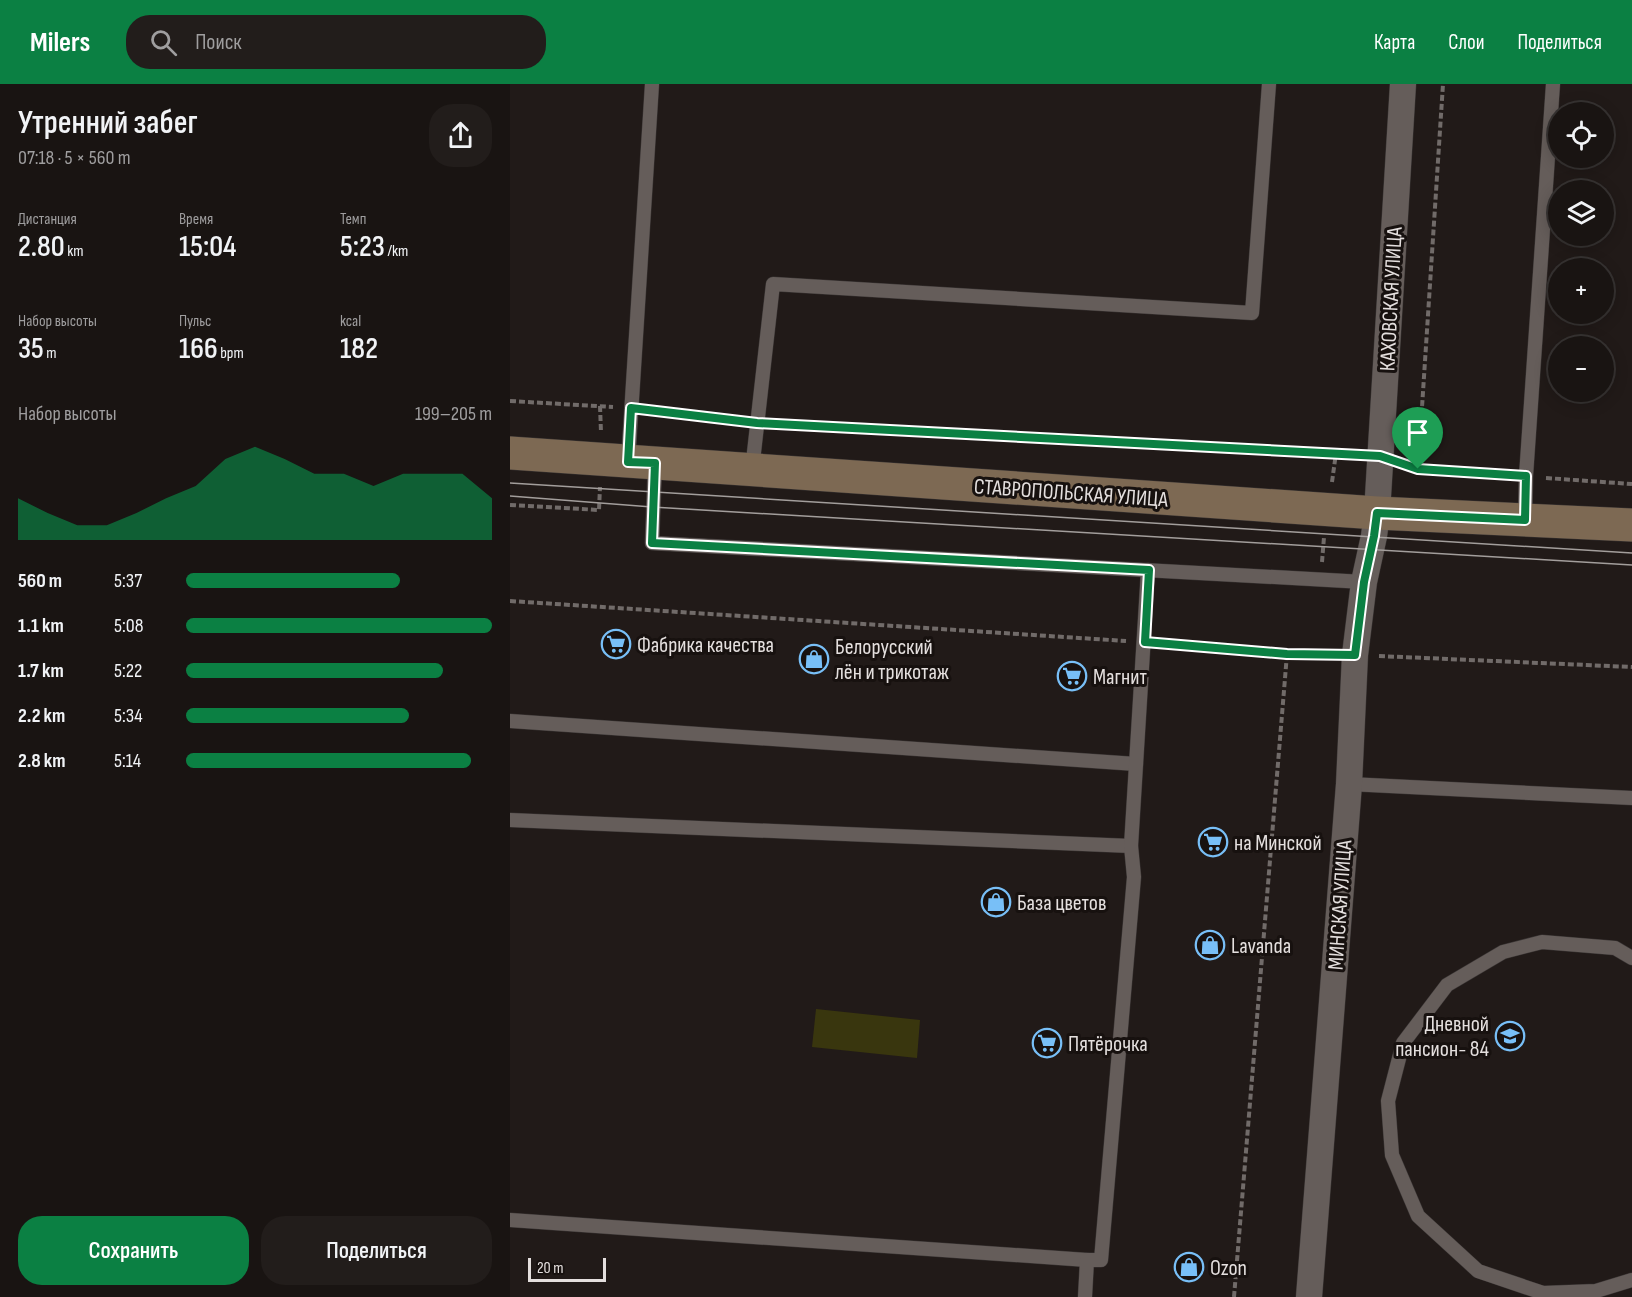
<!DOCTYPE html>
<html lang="ru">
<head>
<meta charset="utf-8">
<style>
  :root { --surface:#191412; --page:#221d1b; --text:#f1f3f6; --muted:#9f9e9f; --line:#373332; --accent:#0b8043 }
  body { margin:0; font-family:"Sofia Sans Condensed",sans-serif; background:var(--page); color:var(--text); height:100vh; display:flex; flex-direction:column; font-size:22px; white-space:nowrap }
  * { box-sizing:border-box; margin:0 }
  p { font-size:20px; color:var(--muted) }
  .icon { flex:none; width:33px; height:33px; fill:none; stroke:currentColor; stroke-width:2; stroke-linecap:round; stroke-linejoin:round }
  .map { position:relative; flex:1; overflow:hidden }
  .details { display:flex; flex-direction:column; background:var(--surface); width:510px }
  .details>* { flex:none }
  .tools { position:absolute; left:1038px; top:18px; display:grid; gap:12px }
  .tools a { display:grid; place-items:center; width:66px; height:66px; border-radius:50%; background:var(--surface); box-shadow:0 3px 15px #0003,0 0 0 2px var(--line); font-size:30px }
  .scale { position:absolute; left:18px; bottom:15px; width:78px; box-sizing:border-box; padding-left:6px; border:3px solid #e4dfde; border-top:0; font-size:16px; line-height:21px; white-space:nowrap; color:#e4dfde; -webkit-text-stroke:4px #17110f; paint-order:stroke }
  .pin { position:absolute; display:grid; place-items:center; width:51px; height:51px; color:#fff; margin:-62px -26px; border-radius:50% 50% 50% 0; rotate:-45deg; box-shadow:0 0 6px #0007 }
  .pin .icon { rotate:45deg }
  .round { display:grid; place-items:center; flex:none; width:63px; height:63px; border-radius:24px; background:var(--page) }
  .headline { display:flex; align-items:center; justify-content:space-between; height:102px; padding:0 18px }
  h1 { font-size:33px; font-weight:600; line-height:45px }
  .metrics { display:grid; grid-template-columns:repeat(3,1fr); gap:9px; height:102px; padding:6px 18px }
  .metrics div { display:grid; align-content:center }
  .metrics b { font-size:30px; font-weight:600 }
  .metrics small { font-size:16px; font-weight:400 }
  .metrics p { font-size:16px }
  .chart { height:168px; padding:12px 18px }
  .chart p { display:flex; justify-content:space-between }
  .chart svg { width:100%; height:108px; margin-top:6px; fill:var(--accent); opacity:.7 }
  .action { display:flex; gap:12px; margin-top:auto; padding:12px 18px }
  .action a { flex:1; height:69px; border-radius:24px; background:var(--accent); color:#fff; font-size:24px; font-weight:600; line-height:69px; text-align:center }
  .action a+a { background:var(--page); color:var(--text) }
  ul { padding:0 18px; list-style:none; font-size:20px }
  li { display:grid; grid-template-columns:96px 72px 1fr; align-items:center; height:45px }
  li i { height:15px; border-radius:8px; background:var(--accent) }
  header { display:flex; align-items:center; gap:36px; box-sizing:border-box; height:84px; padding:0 30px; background:var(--accent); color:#fff }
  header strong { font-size:28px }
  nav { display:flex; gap:33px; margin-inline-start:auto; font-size:21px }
  .search { width:420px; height:54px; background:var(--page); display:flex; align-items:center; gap:15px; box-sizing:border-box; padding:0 21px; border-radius:24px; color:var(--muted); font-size:22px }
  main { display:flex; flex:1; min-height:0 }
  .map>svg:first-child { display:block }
  .green { fill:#39360e }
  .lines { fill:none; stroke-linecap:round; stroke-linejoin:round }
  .lane-casing { stroke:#3a3534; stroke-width:15 }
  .street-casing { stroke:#3a3534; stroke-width:27 }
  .secondary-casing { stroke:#3a3534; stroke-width:34 }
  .path { stroke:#716b69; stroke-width:4; stroke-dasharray:6 3; stroke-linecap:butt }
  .lane { stroke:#655d5a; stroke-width:14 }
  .street { stroke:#655d5a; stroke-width:26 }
  .secondary { stroke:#7d6953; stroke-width:33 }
  .tram { stroke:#a39e9c; stroke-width:1.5 }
  .route-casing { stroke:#fff; stroke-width:12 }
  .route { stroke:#0b8043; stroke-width:8 }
  .labels { text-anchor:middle; stroke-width:6; stroke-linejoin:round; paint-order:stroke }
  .street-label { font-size:22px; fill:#e4dfde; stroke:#17110f }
  .poi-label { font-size:22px; fill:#e4dfde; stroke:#17110f; text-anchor:start }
</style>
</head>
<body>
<header>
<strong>Milers</strong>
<div class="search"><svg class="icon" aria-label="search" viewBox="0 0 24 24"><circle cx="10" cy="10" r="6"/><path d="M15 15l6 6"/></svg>Поиск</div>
<nav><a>Карта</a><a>Слои</a><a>Поделиться</a></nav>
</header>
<main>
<section class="details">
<div class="headline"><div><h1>Утренний забег</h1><p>07:18 · 5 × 560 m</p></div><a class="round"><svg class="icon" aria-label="share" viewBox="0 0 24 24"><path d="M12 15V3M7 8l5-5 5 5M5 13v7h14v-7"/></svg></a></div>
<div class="metrics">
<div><p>Дистанция</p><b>2.80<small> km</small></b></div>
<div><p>Время</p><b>15:04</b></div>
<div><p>Темп</p><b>5:23<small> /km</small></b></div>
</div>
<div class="metrics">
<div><p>Набор высоты</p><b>35<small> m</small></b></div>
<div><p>Пульс</p><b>166<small> bpm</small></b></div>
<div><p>kcal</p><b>182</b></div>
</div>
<div class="chart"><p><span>Набор высоты</span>199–205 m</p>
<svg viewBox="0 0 160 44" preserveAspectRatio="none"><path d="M0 44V27L10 33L20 38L30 38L40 33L50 27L60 22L70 11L80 6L90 11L100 17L110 17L120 22L130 17L140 17L150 17L160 27V44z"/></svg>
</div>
<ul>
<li><b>560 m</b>5:37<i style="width:70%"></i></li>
<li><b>1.1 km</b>5:08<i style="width:100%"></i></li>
<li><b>1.7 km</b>5:22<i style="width:84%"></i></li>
<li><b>2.2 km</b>5:34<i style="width:73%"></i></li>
<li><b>2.8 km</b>5:14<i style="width:93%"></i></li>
</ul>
<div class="action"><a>Сохранить</a><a>Поделиться</a></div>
</section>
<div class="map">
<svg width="1122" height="1213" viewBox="0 0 1122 1213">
  <rect width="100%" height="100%" fill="#211a18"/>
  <path class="green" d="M 306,925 L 410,936 L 407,974 L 302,963 Z"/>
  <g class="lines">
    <g class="lane-casing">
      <g id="lane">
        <path d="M 118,378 L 142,0"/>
        <path d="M 145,379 L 142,459 L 854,498"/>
        <path d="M 242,386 L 263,200 L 742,229 L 759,0"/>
        <path d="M 1015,436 L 1016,392 L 1043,0"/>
        <path d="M 0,637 L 626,680"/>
        <path d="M 839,700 L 1122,714"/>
        <path d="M 0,736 L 621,762"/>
        <path d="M 1122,874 L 1105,864 L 1032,858 L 993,868 L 937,901 L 893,959 L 878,1017 L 882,1071 L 908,1132 L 968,1187 L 1033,1209 L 1086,1207 L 1122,1196"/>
        <path d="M 0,1136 L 577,1176"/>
        <path d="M 575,1213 L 577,1176 L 591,1176 L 624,793 L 621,762 L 638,486"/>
      </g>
    </g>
    <g class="street-casing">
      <path id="street" d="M 799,1213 L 839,700 L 845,571 L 854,498 L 864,452 L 867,429 L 893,0"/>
    </g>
    <g class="secondary-casing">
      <path id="secondary" d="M 0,369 L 867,429 L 1122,441"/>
    </g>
    <g class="path">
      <path d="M 0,317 L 103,323"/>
      <path d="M 90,322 L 91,348"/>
      <path d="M 140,326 L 228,336"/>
      <path d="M 265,340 L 845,370"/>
      <path d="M 896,381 L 908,385 L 999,391"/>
      <path d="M 908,385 L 933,0"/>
      <path d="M 1036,394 L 1122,400"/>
      <path d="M 822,398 L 826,369"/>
      <path d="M 0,421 L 89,426 L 90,403"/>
      <path d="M 812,478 L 814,453"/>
      <path d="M 0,517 L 616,557"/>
      <path d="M 653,560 L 777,570 L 819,571"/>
      <path d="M 869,572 L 1122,583"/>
      <path d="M 724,1213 L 777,570"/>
    </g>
    <use href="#lane" class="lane"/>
    <use href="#street" class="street"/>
    <use href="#secondary" class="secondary"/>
    <g class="tram">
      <path d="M 0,399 L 1122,469"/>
      <path d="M 0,412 L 142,423 L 1122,481"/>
    </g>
  </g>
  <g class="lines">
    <g class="route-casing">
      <path id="route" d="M 121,324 L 247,339 L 870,372 L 908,385 L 1016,392 L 1015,436 L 867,429 L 864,452 L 854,498 L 845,571 L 777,570 L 635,558 L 639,486 L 142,459 L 145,379 L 118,378 Z"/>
    </g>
    <use href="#route" class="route"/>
  </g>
  <defs>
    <g id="supermarket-ring" transform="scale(1.5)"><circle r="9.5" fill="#17110f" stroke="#78bff7" stroke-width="1.5"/><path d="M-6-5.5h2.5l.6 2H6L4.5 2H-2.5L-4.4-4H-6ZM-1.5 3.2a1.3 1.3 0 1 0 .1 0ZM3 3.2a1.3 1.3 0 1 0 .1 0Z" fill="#78bff7"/></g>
    <g id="shop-ring" transform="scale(1.5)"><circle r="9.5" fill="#17110f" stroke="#78bff7" stroke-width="1.5"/><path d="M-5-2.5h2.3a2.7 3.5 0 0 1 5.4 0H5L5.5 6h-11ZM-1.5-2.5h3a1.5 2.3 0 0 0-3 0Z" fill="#78bff7"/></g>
    <g id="school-ring" transform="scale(1.5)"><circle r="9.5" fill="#17110f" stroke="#78bff7" stroke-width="1.5"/><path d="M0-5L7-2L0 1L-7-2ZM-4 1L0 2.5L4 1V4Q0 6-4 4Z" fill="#78bff7"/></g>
  </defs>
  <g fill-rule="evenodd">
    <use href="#supermarket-ring" x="106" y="560"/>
    <use href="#shop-ring" x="304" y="575"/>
    <use href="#supermarket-ring" x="562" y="592"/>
    <use href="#supermarket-ring" x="703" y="758"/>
    <use href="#shop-ring" x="486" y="818"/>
    <use href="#shop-ring" x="700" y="861"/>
    <use href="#school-ring" x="1000" y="952"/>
    <use href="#supermarket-ring" x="537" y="959"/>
    <use href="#shop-ring" x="679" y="1183"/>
  </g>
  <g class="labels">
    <g class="street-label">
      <text transform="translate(880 215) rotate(-87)" y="8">КАХОВСКАЯ УЛИЦА</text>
      <text transform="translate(561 408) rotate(4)" y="8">СТАВРОПОЛЬСКАЯ УЛИЦА</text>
      <text transform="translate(829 821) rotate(-86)" y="8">МИНСКАЯ УЛИЦА</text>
    </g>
    <g class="poi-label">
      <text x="127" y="568">Фабрика качества</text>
      <text x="325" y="570">Белорусский<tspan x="325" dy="25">лён и трикотаж</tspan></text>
      <text x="583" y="600">Магнит</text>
      <text x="724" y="766">на Минской</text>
      <text x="507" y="826">База цветов</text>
      <text x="721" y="869">Lavanda</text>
      <text x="979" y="947" text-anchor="end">Дневной<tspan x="979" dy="25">пансион- 84</tspan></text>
      <text x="558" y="967">Пятёрочка</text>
      <text x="700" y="1191">Ozon</text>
    </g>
  </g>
</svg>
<div class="tools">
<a><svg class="icon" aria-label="locate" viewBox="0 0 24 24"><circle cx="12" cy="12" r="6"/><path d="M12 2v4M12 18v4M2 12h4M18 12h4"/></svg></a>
<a><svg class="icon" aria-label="layers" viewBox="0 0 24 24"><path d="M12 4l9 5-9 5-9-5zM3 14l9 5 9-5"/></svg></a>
<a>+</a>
<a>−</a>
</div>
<div class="scale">20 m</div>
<div class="pin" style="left:908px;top:385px;background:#1e9e55"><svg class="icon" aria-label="arrive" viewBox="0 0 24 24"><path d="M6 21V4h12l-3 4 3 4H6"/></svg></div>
</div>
</main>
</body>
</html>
